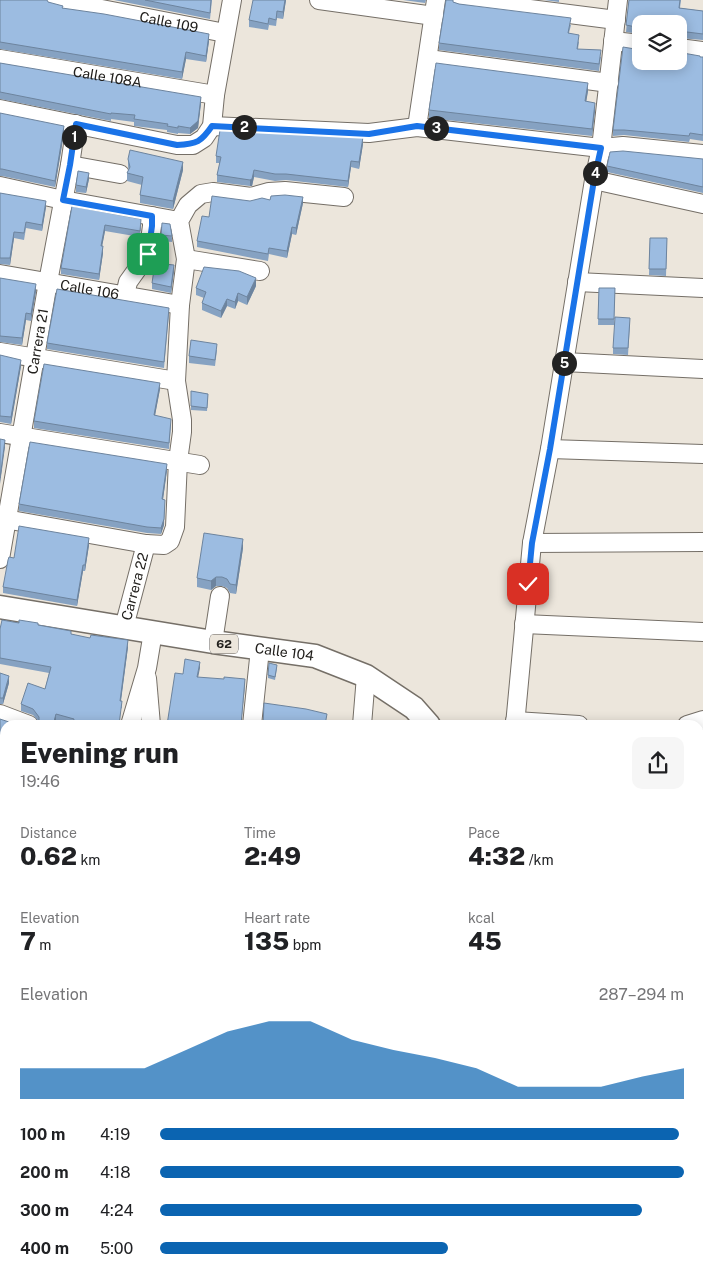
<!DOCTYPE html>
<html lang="en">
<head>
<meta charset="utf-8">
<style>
  :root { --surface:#fff; --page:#f6f6f6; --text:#202124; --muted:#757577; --accent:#0b64b1 }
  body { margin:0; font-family:"Public Sans",sans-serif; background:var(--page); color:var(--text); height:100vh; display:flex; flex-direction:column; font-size:19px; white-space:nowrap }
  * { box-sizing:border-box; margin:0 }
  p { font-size:16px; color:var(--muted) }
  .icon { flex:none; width:28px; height:28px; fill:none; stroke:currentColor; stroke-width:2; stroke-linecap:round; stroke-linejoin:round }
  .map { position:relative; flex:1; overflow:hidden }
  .details { position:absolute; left:0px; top:720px; width:704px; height:556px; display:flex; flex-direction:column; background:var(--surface); border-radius:15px 15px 0 0; box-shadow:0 2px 12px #0003 }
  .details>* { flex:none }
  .controls { position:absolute; left:632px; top:15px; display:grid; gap:10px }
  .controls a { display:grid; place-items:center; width:55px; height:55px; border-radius:10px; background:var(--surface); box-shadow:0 2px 12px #0003; font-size:25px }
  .pin { position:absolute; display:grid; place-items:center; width:42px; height:42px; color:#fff; margin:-21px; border-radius:10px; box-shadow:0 2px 8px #0006 }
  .km { position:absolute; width:25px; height:25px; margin:-12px; border-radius:50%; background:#222; color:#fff; font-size:14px; line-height:25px; text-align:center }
  .round { display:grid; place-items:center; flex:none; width:52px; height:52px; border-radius:10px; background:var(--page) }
  .summary { display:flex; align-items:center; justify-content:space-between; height:85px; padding:0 20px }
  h1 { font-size:28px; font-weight:800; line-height:38px }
  .stats { display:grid; grid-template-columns:repeat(3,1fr); gap:8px; height:85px; padding:5px 20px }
  .stats div { display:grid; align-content:center }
  .stats b { font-size:25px; font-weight:800 }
  .stats small { font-size:14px; font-weight:400 }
  .stats p { font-size:14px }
  .chart { height:140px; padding:10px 20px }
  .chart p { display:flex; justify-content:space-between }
  .chart svg { width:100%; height:90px; margin-top:5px; fill:var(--accent); opacity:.7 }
  ul { padding:0 20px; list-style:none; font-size:16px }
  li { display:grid; grid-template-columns:80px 60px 1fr; align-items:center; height:38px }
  li i { height:12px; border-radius:6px; background:var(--accent) }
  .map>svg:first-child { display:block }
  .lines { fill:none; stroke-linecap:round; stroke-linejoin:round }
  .minor-casing { stroke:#756f67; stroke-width:20 }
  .major-casing { stroke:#756f67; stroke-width:25 }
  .minor { stroke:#fff; stroke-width:18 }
  .major { stroke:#fff; stroke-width:22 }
  .wall { fill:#86a2c2 }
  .shaded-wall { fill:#6d849e }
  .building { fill:#9cbce1; stroke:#6d849e }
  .route-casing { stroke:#fff; stroke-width:10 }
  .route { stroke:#1a73e8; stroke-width:6 }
  .labels { text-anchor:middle; stroke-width:4.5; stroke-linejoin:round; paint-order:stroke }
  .shield { fill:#ece6dc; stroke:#5f5b56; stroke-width:1 }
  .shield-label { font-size:12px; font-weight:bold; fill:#22201d }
  .street-label { font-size:14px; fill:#22201d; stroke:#ece6dc }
</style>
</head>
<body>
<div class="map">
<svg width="703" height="1276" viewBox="0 0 703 1276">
  <rect width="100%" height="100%" fill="#ece6dc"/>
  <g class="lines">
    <g class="minor-casing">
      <g id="minor">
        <path id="s1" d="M 55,0 L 225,33"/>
        <path d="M 319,0 L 434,16"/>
        <path d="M 460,0 L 616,20"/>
        <path d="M 613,41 L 641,44"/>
        <path d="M 679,48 L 703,51"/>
        <path id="s2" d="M 0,59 L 215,95"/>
        <path d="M 428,59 L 609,83"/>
        <path d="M 0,109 L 177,145 L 193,145 L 204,138 L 212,126 L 215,95 L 232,0"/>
        <path d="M 212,126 L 369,133 L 417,127 L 601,148 L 623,146 L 703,154"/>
        <path d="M 417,127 L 436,0"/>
        <path d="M 70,165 L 120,174"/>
        <path d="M 594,180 L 703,204"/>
        <path d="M 0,186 L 63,200 L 179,221"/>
        <path d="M 186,259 L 260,271"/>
        <path id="s3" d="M 0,274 L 180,305"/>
        <path d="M 577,282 L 703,288"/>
        <path d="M 125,295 L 128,282 L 148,254 L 152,226 L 152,216"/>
        <path d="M 0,352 L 176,381"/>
        <path d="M 564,362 L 703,369"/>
        <path d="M 0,433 L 200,465"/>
        <path d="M 550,449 L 703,454"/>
        <path d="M 0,518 L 146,544 L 164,545 L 170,541 L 175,527 L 178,461 L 182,432 L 182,420 L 176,381 L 180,305 L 186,259 L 179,221 L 188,205 L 201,194 L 213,192 L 251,197 L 269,192 L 285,191 L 344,197"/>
        <path d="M 532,543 L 703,542"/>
        <path id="s4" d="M 0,559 L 48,282 L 70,165 L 76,124"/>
        <path d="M 524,624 L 703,632"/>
        <path id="s5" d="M 124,627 L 146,544"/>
        <path d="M 213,642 L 220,596"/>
        <path d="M 147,678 L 151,725"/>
        <path d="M 0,714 L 29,725"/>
        <path d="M 515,721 L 579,725"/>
        <path d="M 130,725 L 147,668 L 153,632"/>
        <path d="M 252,725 L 260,649"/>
        <path d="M 362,725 L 366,676"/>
        <path d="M 515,725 L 532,543 L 550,449 L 594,180 L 601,148 L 618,0"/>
        <path d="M 687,725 L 703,720"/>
        <path d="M 0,800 L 5,802"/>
        <path d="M 0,1190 L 5,1192"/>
      </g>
    </g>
    <g class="major-casing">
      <g id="major">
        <path id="s6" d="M 0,607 L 213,642 L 315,656 L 366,676 L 414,708 L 429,725"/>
        <path d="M 494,1271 L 494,1276"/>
      </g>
    </g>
    <use href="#minor" class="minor"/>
    <use href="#major" class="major"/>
  </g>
  <g class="wall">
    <path d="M 0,0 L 48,2 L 63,8 L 209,41 L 206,62 L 186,59 L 182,79 L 0,49 Z"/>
    <path d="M 114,0 L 212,0 L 210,19 Z"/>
    <path d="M 286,0 L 283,19 L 277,18 L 276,26 L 269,25 L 268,30 L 249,27 L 249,20 Z"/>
    <path d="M 403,0 L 426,0 L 425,3 Z"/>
    <path d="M 544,0 L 559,0 L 559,2 Z"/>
    <path d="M 629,0 L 681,0 L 680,8 L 703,11 L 703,40 L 679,38 L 679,24 L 641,24 L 641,34 L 626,32 Z"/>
    <path d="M 453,2 L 459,4 L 571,25 L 569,33 L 579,42 L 578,49 L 601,57 L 599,71 L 439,50 L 439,43 Z"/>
    <path d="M 700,57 L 703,57 L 703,141 L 690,139 L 689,142 L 624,135 L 613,136 L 613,130 L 641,61 Z"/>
    <path d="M 0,63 L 201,103 L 198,128 L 190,134 L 178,133 L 178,134 L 167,132 L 167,130 L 134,126 L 134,122 L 111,119 L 111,121 L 0,99 Z"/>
    <path d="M 588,91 L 586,101 L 595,110 L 592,136 L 429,118 L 429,110 Z"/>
    <path d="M 0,113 L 64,133 L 55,187 L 2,176 L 0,176 Z"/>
    <path d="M 363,144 L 359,169 L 351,167 L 348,187 L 286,180 L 275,181 L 254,177 L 252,186 L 250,186 L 217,182 L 217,175 L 220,163 L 216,163 L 216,156 Z"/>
    <path d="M 128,159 L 183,170 L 173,209 L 140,203 L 140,195 L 142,185 L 127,181 L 127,173 L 129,170 L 128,167 Z"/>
    <path d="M 703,159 L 703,193 L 607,172 L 607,166 Z"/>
    <path d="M 89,179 L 86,193 L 76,192 L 76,185 Z"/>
    <path d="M 0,193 L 46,207 L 42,231 L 26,228 L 24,240 L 14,238 L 10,265 L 0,264 Z"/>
    <path d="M 270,200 L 303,203 L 296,235 L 292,234 L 287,258 L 269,254 L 268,261 L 197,247 L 197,241 L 209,217 L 250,201 Z"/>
    <path d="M 72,206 L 141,225 L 140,237 L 105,231 L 102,246 L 103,253 L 99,280 L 61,274 L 61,268 Z"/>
    <path d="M 161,235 L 172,236 L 172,242 L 161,241 Z"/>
    <path d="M 650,238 L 667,238 L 666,276 L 649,275 Z"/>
    <path d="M 174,271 L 171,293 L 152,289 L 152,283 Z"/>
    <path d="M 0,278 L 36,291 L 31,321 L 26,320 L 22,345 L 0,342 Z"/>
    <path d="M 256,286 L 247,305 L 238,301 L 235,309 L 227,306 L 221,318 L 202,310 L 202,303 L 204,298 L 196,295 L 196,288 Z"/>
    <path d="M 599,288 L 615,288 L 614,325 L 598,325 Z"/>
    <path d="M 169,314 L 164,368 L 47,349 L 47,343 Z"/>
    <path d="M 630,324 L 628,355 L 613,354 L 613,348 Z"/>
    <path d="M 217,350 L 215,366 L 189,363 L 189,356 Z"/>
    <path d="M 0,355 L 21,366 L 11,424 L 0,422 Z"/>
    <path d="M 160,389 L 155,415 L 171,425 L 169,449 L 34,428 L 34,421 Z"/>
    <path d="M 191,391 L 208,394 L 207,411 L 191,410 Z"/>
    <path d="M 167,470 L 163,500 L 164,525 L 161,534 L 147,533 L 19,511 L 19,504 Z"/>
    <path d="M 89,545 L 85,571 L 83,571 L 77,606 L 3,593 L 3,587 L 14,558 Z"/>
    <path d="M 243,548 L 236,594 L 230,593 L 227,588 L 222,586 L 216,586 L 211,590 L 197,587 L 197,578 Z"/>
    <path d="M 19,623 L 38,625 L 71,634 L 128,647 L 121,701 L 122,708 L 73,725 L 56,720 L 39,722 L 33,715 L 21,711 L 21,704 L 45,689 L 49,673 L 0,664 L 0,629 Z"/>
    <path d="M 277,668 L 275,680 L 268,678 L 268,675 Z"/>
    <path d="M 0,673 L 9,683 L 3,704 L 0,704 Z"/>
    <path d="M 0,719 L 5,725 L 5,786 L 0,784 Z"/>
    <path d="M 0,1218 L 5,1220 L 5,1254 L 0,1253 Z"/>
    <rect x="562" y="1271" width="20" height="5"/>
    <path d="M 597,1271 L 601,1271 L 601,1276 L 599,1276 Z"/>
    <rect x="647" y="1271" width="12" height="4"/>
  </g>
  <g class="shaded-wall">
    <path d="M 285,0 L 286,0 L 283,19 L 283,12 Z"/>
    <path d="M 679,31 L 680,31 L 680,37 L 679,38 Z"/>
    <path d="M 209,34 L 209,41 L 206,62 L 206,56 Z"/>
    <path d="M 186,52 L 186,59 L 182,79 L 182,72 Z"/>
    <path d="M 588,83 L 588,91 L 585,109 L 585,101 Z"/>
    <path d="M 201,97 L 201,103 L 198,128 L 190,134 L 190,128 Z"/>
    <path d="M 595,103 L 595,110 L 592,136 L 592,129 Z"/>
    <path d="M 64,126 L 64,133 L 55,187 L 55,181 Z"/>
    <path d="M 363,137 L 363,144 L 359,169 L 359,162 Z"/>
    <path d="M 351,161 L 351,167 L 348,187 L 348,181 Z"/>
    <path d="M 183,162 L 183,170 L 173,209 L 173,201 Z"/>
    <path d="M 254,170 L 254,177 L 252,186 L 250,186 L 250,180 Z"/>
    <path d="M 89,173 L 89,179 L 86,193 L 86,187 Z"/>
    <path d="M 303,197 L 303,203 L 296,235 L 296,228 Z"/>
    <path d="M 46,201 L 46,207 L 42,231 L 42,225 Z"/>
    <path d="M 105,225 L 105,231 L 101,252 L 101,246 Z"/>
    <path d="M 292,227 L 292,234 L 287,258 L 287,251 Z"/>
    <path d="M 14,232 L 14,238 L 10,265 L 10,258 Z"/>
    <path d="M 103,246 L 103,253 L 99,280 L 99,274 Z"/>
    <path d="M 174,265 L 174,271 L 171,293 L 171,287 Z"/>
    <path d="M 256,278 L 256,286 L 247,305 L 247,297 Z"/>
    <path d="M 36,284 L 36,291 L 31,321 L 31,314 Z"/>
    <path d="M 238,293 L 238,301 L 235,309 L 235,302 Z"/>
    <path d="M 227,299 L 227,306 L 221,318 L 221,311 Z"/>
    <path d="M 26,313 L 26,320 L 22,345 L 22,338 Z"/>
    <path d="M 21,360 L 21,366 L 11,424 L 11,417 Z"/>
    <path d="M 160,383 L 160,389 L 154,421 L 154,415 Z"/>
    <path d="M 5,440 L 5,447 L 0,484 L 0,478 Z"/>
    <path d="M 167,464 L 167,470 L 162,506 L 162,499 Z"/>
    <path d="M 165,500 L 164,525 L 161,534 L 161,528 Z"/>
    <path d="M 89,538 L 89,545 L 85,571 L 85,565 Z"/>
    <path d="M 243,539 L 243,548 L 236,594 L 236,585 Z"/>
    <path d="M 83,565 L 83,571 L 77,606 L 77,600 Z"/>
    <path d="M 216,577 L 216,586 L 211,590 L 211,581 Z"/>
    <path d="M 128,640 L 128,647 L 120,707 L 120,701 Z"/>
    <path d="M 200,662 L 200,668 L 197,683 L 197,677 Z"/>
    <path d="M 9,676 L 9,683 L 3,704 L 3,698 Z"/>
    <path d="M 245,679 L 245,686 L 241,725 Z"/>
    <path d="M 56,714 L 56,720 L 55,725 L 53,725 Z"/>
    <path d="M 5,1032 L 5,1044 L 0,1045 L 0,1033 Z"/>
    <rect x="0" y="1046" width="2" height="12"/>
    <path d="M 119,1271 L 123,1271 L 122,1276 L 118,1276 Z"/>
  </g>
  <g class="building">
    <path d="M 0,0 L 47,0 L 48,2 L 63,6 L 62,8 L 104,14 L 209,34 L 206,56 L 186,52 L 182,72 L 0,42 Z"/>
    <path d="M 145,0 L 211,0 L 210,13 Z"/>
    <path d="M 253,0 L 285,0 L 283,12 L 277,11 L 276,20 L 269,18 L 268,24 L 249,20 Z"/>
    <path d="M 446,0 L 453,0 L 453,2 L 459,4 L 571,18 L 568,33 L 579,35 L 577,49 L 601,50 L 599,64 L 439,43 Z"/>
    <path d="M 629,0 L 680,0 L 679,8 L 703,11 L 703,34 L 679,31 L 679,24 L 641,24 L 641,28 L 626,25 Z"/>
    <path d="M 623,47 L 641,50 L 641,61 L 679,61 L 679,56 L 683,56 L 683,53 L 700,56 L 700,57 L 703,57 L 703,135 L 690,133 L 689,136 L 624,130 L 613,130 Z"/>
    <path d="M 0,63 L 201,97 L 198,121 L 190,128 L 178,126 L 178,128 L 167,126 L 168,124 L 134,119 L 135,115 L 111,113 L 111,114 L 0,92 Z"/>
    <path d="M 436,63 L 588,83 L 585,101 L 595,103 L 592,129 L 429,110 Z"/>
    <path d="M 0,113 L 64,126 L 55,181 L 2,169 L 0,169 Z"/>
    <path d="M 220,130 L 363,137 L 359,162 L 351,161 L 348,181 L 286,174 L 275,174 L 254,170 L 252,179 L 250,180 L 217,175 L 221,157 L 216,156 Z"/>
    <path d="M 130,150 L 183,162 L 173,201 L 140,195 L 143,177 L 127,173 L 130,167 L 128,159 Z"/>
    <path d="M 623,151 L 703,159 L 703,187 L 607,166 L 610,152 Z"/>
    <path d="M 78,171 L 89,173 L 86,187 L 76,185 Z"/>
    <path d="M 0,193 L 46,201 L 42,225 L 26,222 L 24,233 L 14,232 L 10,258 L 0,258 Z"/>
    <path d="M 285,195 L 303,197 L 296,228 L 292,227 L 287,251 L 269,248 L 268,254 L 197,241 L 202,216 L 209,217 L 212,196 L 250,201 L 262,198 L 270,200 L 271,196 Z"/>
    <path d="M 72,206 L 141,219 L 140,231 L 105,225 L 101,246 L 103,246 L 99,274 L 61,268 Z"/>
    <path d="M 162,223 L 170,224 L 172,236 L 161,235 Z"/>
    <path d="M 650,238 L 667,238 L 666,269 L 649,269 Z"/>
    <path d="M 155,263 L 174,265 L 171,287 L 152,283 Z"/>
    <path d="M 204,267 L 239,271 L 256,278 L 247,297 L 238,293 L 235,302 L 227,299 L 221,311 L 202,303 L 206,292 L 196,288 Z"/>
    <path d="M 0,278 L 36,284 L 31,314 L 26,313 L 22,338 L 0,336 Z"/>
    <path d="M 599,288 L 615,288 L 614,319 L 598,319 Z"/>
    <path d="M 57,289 L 169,308 L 164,362 L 47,343 Z"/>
    <path d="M 615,317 L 630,318 L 628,348 L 613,348 Z"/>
    <path d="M 191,340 L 217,344 L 215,360 L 189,356 Z"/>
    <path d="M 0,355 L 21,360 L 11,417 L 0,416 Z"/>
    <path d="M 44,364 L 160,383 L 154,415 L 171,419 L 169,443 L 34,421 Z"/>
    <path d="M 191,391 L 208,394 L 207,408 L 191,406 Z"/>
    <path d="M 0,439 L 5,440 L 0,478 Z"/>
    <path d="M 30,442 L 167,464 L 162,499 L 165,500 L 164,519 L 161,528 L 147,527 L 19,504 Z"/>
    <path d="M 19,526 L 89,538 L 85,565 L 83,565 L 77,600 L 3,587 L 8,560 L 9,557 L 14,558 Z"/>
    <path d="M 204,533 L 243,539 L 236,585 L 230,584 L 227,579 L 222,577 L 216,577 L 211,581 L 197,578 Z"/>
    <path d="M 2,620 L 19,623 L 19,620 L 38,623 L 38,625 L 71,631 L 71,634 L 90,638 L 91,635 L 128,640 L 120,701 L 122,701 L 119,725 L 73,725 L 74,719 L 56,714 L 53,725 L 37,725 L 39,723 L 39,717 L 33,709 L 21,704 L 28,683 L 45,689 L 51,667 L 0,658 L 0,629 Z"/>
    <path d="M 185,659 L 200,662 L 197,677 L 224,679 L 224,677 L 245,679 L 241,725 L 167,725 L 175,673 L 183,674 Z"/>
    <path d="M 269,663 L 277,665 L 275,677 L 268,675 Z"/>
    <path d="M 0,673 L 9,676 L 3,698 L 0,698 Z"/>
    <path d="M 264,703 L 306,709 L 327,714 L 325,725 L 263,725 Z"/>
    <path d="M 0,719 L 18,725 L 5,725 L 5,779 L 0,778 Z"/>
    <path d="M 5,941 L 5,1019 L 3,1020 L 5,1027 L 5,1032 L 0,1033 L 0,943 Z"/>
    <path d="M 0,1038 L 2,1046 L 0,1046 Z"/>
    <path d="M 0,1218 L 5,1220 L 5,1242 L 0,1241 Z"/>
    <path d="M 0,1262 L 5,1263 L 5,1271 L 29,1271 L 37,1275 L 47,1273 L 48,1271 L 119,1271 L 118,1276 L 0,1276 Z"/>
    <rect x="562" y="1271" width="20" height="1"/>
  </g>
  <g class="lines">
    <g class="route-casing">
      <path id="route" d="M 148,254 L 152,226 L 152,216 L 63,200 L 70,165 L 76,124 L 177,145 C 197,144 201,142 212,126 L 369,134 L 417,126 L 601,148 L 594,180 L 550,449 L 532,543 L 528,584"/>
    </g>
    <use href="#route" class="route"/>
  </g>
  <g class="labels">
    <rect class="shield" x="210" y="634.5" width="28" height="19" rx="4"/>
    <g class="shield-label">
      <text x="224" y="648">62</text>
    </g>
    <g class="street-label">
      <text dy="5" stroke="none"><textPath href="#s1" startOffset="116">Calle 109</textPath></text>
      <text dy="5" stroke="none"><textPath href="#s2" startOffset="109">Calle 108A</textPath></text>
      <text dy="5" stroke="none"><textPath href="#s3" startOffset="91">Calle 106</textPath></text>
      <text dy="5" stroke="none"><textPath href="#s4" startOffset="221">Carrera 21</textPath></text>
      <text dy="5" stroke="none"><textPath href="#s5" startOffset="42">Carrera 22</textPath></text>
      <text dy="5" stroke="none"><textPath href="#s6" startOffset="288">Calle 104</textPath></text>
    </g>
  </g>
</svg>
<div class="controls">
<a><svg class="icon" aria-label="layers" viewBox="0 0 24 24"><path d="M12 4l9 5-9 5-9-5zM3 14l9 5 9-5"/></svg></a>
</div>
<div class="pin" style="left:148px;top:254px;background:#1e9e55"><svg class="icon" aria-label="arrive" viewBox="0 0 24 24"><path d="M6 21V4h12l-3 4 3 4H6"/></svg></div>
<div class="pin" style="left:528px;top:584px;background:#d93025"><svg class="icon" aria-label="check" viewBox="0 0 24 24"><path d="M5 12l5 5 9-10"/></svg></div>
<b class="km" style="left:74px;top:137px">1</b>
<b class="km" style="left:244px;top:127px">2</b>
<b class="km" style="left:436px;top:128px">3</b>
<b class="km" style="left:595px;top:173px">4</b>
<b class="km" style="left:564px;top:363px">5</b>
<section class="details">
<div class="summary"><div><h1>Evening run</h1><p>19:46</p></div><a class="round"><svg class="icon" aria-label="share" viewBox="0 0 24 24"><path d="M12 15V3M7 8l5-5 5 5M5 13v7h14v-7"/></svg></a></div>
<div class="stats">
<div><p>Distance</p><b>0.62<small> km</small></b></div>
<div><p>Time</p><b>2:49</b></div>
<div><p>Pace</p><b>4:32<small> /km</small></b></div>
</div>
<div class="stats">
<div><p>Elevation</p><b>7<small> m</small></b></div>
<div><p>Heart rate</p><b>135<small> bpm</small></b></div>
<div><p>kcal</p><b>45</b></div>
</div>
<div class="chart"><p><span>Elevation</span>287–294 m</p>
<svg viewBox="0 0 160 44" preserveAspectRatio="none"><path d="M0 44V29L10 29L20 29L30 29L40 20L50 11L60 6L70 6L80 15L90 20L100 24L110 29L120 38L130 38L140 38L150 33L160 29V44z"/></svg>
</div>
<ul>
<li><b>100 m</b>4:19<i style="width:99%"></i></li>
<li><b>200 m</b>4:18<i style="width:100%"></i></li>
<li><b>300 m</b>4:24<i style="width:92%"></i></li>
<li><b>400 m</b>5:00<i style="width:55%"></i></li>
</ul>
</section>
</div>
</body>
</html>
